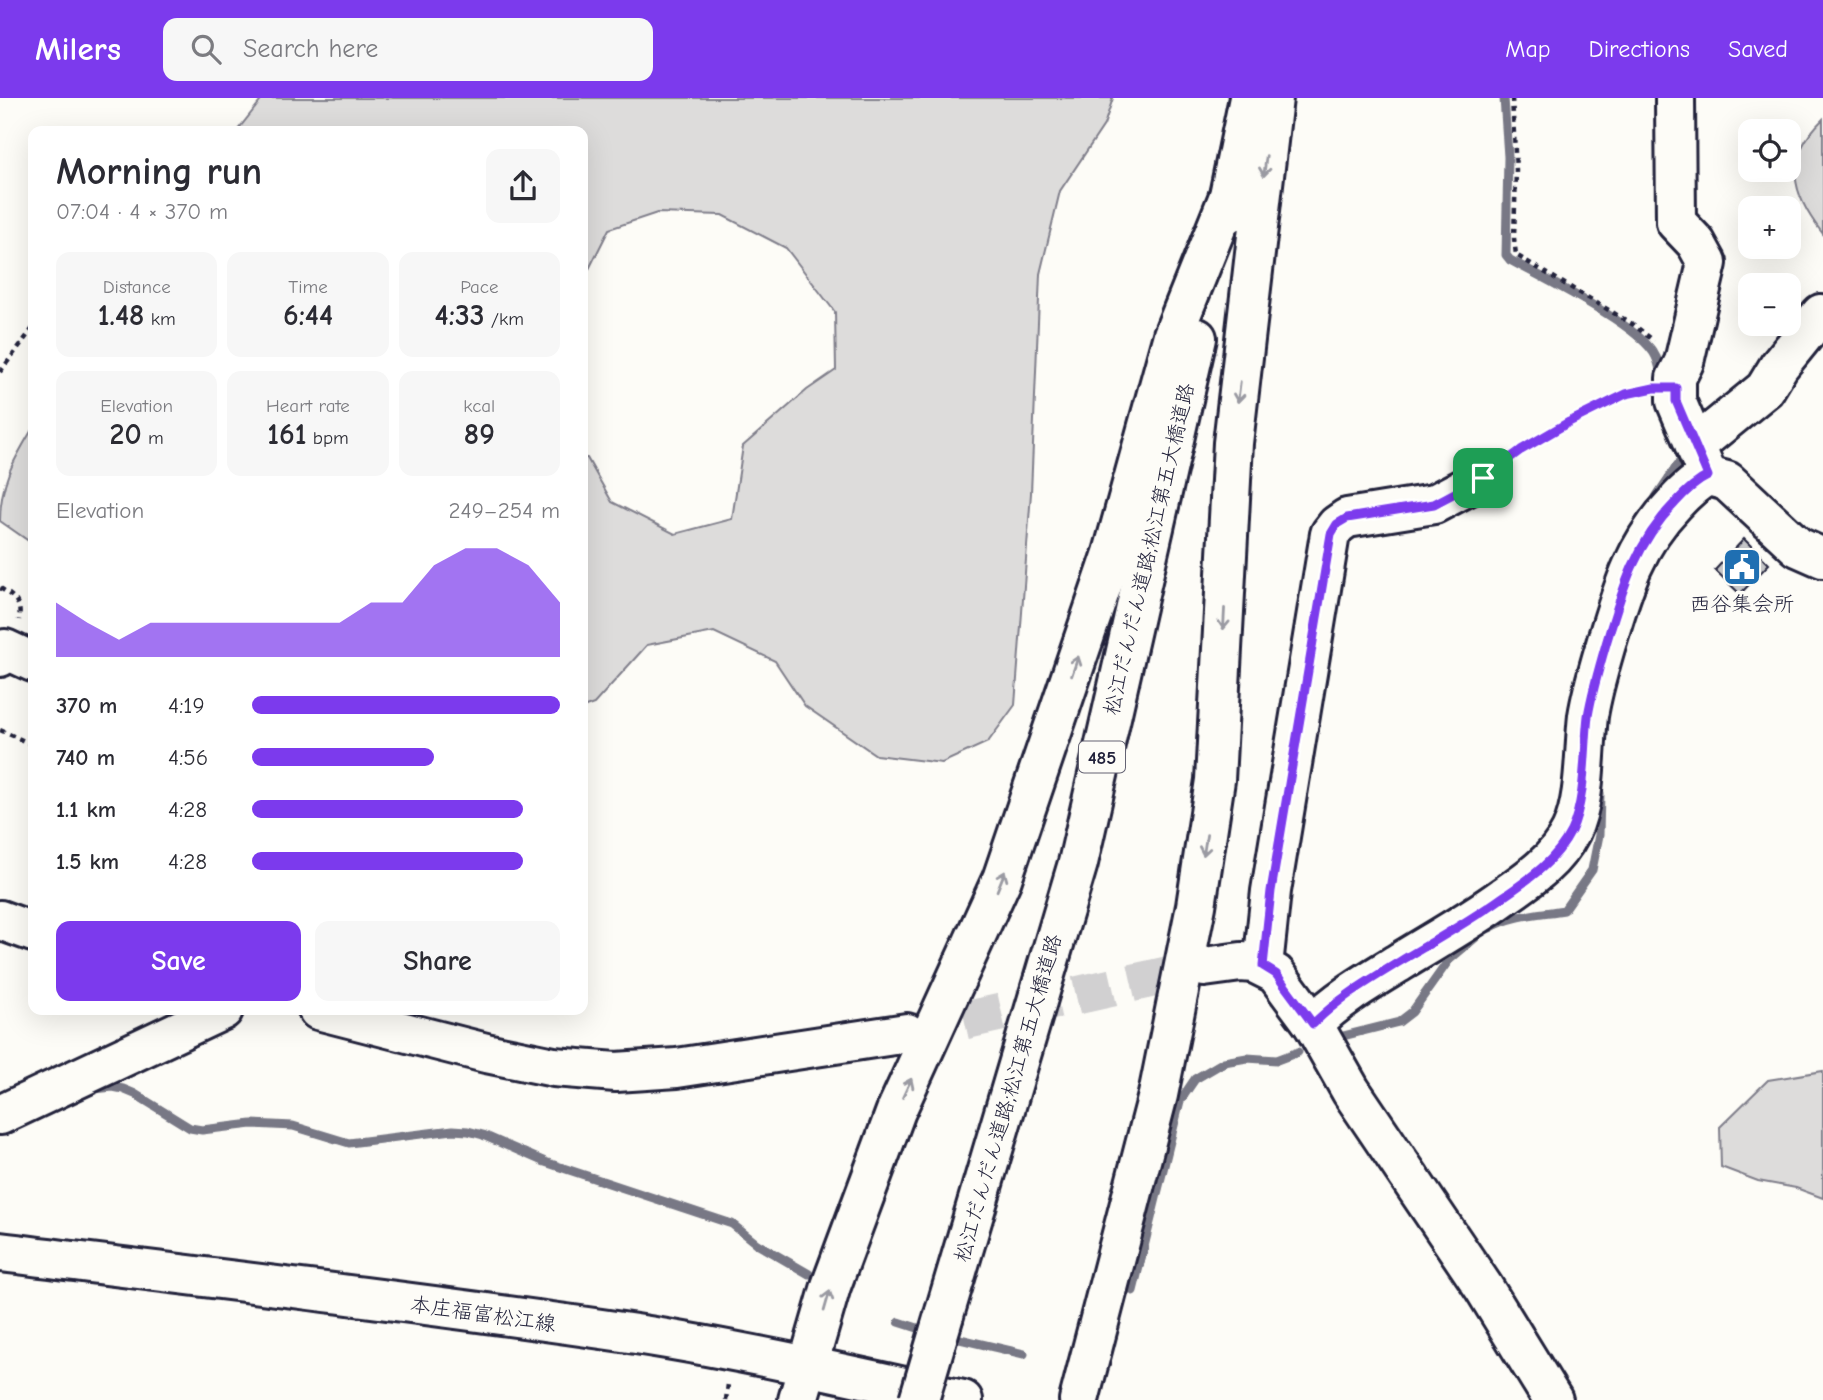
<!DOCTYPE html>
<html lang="en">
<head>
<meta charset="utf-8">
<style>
  :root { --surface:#fff; --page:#f7f7f7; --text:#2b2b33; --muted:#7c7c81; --accent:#7c3aed }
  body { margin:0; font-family:"Comic Neue","Klee One",sans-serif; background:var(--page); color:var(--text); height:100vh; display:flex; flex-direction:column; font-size:26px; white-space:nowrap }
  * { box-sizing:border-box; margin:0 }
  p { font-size:23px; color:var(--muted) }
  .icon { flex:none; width:38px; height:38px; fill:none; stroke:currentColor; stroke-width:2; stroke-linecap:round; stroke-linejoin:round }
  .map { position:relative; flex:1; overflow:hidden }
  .side { position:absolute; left:28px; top:28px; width:560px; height:889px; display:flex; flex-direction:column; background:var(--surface); border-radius:14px; box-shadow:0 7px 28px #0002 }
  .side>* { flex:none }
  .buttons { position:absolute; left:1738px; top:21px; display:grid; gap:14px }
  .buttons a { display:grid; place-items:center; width:63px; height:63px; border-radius:14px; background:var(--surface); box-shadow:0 7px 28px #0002; font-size:35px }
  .pin { position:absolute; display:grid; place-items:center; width:60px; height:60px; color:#fff; margin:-30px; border-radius:14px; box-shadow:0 4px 10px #0006 }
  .round { display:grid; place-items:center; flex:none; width:74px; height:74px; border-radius:14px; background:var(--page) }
  .head { display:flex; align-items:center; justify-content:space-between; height:119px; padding:0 28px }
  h1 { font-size:38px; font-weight:700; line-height:52px }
  .figures { display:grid; grid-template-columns:repeat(3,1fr); gap:10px; height:119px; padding:7px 28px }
  .figures div { display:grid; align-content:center; border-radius:14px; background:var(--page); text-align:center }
  .figures b { font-size:30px; font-weight:700 }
  .figures small { font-size:19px; font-weight:400 }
  .figures p { font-size:19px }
  .chart { height:196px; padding:14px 28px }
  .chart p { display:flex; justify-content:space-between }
  .chart svg { width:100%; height:126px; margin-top:7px; fill:var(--accent); opacity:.7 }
  .button { display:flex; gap:14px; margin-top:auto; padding:14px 28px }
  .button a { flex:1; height:80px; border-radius:14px; background:var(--accent); color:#fff; font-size:28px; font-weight:700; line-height:80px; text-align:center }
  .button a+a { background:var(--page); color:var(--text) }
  ul { padding:0 28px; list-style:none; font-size:23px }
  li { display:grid; grid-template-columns:112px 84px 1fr; align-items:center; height:52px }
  li i { height:18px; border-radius:9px; background:var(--accent) }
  header { display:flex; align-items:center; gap:42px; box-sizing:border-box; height:98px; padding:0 35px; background:var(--accent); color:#fff }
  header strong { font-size:33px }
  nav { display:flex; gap:38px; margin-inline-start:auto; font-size:24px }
  .search { width:490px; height:63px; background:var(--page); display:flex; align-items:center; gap:18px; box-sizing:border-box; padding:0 24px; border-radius:14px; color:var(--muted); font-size:26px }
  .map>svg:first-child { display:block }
  .green { fill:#dddcdb; stroke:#807f8b; stroke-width:2 }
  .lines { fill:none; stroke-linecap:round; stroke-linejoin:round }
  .stream { stroke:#787885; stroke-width:9 }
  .building { fill:#c6c6c8; stroke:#22223b; stroke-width:2 }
  .minor-tunnel { stroke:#d1d0d1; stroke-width:38; stroke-dasharray:38 19; stroke-linecap:butt }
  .minor-casing { stroke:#22223b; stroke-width:44 }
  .major-casing { stroke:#22223b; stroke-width:44 }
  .highway-casing { stroke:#22223b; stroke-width:44 }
  .path { stroke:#22223b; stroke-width:4.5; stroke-dasharray:5 5; stroke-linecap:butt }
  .minor { stroke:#fdfcf7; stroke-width:38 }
  .major { stroke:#fdfcf7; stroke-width:38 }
  .highway { stroke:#fdfcf7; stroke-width:38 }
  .highway-bridge-casing { stroke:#22223b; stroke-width:44; stroke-linecap:butt }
  .highway-bridge { stroke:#fdfcf7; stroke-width:38 }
  .oneway { stroke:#9a9aa2 }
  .route-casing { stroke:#fff; stroke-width:14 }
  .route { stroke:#7c3aed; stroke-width:9 }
  .labels { text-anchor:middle; stroke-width:7; stroke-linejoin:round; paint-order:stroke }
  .shield { fill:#fdfcf7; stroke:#646373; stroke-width:2 }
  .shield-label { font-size:19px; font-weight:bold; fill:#22223b }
  .street-label { font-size:21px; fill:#22223b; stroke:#fdfcf7 }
  .poi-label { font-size:21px; fill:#22223b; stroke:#fdfcf7 }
</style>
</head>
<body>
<header>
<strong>Milers</strong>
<div class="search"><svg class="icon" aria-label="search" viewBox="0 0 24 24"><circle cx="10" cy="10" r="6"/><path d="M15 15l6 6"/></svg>Search here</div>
<nav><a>Map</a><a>Directions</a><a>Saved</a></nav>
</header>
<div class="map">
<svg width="1823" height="1302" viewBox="0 0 1823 1302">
  <rect width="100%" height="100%" fill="#fdfcf7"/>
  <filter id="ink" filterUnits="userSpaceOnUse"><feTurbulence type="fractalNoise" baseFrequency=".0143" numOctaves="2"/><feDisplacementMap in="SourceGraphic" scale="14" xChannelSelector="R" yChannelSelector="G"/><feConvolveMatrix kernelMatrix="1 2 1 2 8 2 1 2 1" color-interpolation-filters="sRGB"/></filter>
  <g filter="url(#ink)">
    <g class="green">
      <path d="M 263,0 L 1113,0 L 1104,27 L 1060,93 L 1040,176 L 1031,395 L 1015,607 L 988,644 L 942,665 L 876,657 L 805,608 L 775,563 L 714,534 L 647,547 L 594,606 L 583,610 L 583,360 L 587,360 L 612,404 L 675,436 L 732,421 L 743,348 L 807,292 L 836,272 L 835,214 L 786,150 L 722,117 L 657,115 L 609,131 L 583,183 L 583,33 L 237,33 Z"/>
      <path d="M 1823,21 L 1823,136 C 1790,94 1783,61 1823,21 Z"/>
      <path d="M 33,330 L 33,446 L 0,423 C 0,384 14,362 33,330 Z"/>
      <path d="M 1823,973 L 1823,1100 L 1796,1090 L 1758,1083 L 1721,1069 L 1720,1029 L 1768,982 Z"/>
    </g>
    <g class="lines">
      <g class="stream">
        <path d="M 1504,0 L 1508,59 L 1506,157 L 1510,162 C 1543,180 1642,228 1656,259 C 1659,265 1660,273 1662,280"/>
        <path d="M 1656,399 L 1681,362 L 1680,351"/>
        <path d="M 1490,830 C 1511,817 1540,816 1564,812 L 1592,772 L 1599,737 L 1600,695"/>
        <path d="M 1331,941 L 1399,924 L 1412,914 L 1449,862 L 1476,839"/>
        <path d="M 94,991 L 113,989 L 123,991 L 135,996 L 190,1030 L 202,1032 L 252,1026 L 293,1028 L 349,1045 L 453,1032 L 468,1033 L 483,1037 L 545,1064 L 732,1126 L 757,1146 L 809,1176"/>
        <path d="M 1133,1193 L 1180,1003 L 1195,981 L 1224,964 L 1247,960 L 1277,962 L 1298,954"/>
        <path d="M 899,1224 L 930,1234"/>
        <path d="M 947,1238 L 1024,1256"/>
      </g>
    </g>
    <path class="building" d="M 1744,441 L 1769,466 L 1740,496 L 1715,472 Z"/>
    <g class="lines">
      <path class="minor-tunnel" d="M 909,935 L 1204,869"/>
      <g class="minor-casing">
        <g id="minor">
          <path d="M 1675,0 L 1676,124 L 1696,145 L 1707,165 L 1684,264 L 1676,280 L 1676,303 L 1708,378"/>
          <path d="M 1695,348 L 1765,291 L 1779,268 L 1821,216"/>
          <path d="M 0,559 L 5,551 L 33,564"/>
          <path d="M 0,822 L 33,834"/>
          <path d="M 1263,868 L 1271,793 L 1330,436 L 1337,427 L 1347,420 L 1434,406 L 1483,380"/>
          <path d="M 1204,869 L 1241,864 L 1254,865 L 1276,876 L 1313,926 L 1351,993 L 1484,1190 L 1553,1302"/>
          <path d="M 318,912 L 486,955 L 554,969 L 616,974 L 677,970 L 907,935"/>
          <path d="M 1313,926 C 1339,900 1369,883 1400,864 C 1434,843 1470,823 1503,799 C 1529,781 1556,763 1571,733 C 1586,702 1584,653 1588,618 C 1592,593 1599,570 1606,546 C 1622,492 1635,446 1675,405 C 1685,394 1695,384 1708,378 L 1727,383 L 1798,449 L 1823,460"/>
          <path d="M 0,1017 L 223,912"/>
        </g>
      </g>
      <g class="major-casing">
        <path id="major" d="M 0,1154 C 212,1180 424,1205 636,1236 C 745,1253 854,1278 963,1302"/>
      </g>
      <g class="highway-casing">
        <g id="highway">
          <path d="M 1225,117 L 1249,0"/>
          <path d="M 944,1217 L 1078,765 L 1197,240"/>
          <path d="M 798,1302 L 831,1188 L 896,1013 L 1002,781 L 1113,455 L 1173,237 L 1231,93"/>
          <path d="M 1079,1302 L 1158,997 L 1196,808 L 1215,682 L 1233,345 L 1273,0"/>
        </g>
      </g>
      <g class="path">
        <path d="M 1512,0 L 1516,72 L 1514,140 L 1516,157 L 1634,227 L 1654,243"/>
        <path d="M 0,274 L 33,230"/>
        <path d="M 1509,361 C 1544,335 1602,301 1644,292"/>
        <path d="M 0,490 C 14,499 22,504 19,522"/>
        <path d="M 0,632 L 33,647"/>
        <path d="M 726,1302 L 728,1286"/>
      </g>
      <use href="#minor" class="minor"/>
      <use href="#major" class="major"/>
      <use href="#highway" class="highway"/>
      <g class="highway-bridge-casing">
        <path id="highway-bridge" d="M 919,1302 L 944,1217"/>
      </g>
      <use href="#highway-bridge" class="highway-bridge"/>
    </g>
    <defs><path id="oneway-shaft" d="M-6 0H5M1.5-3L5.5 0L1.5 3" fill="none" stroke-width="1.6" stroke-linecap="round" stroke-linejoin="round" transform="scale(1.75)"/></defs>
    <g class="oneway">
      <use href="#oneway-shaft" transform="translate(1265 68) rotate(97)"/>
      <use href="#oneway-shaft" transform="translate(1239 294) rotate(97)"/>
      <use href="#oneway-shaft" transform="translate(1224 521) rotate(93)"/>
      <use href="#oneway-shaft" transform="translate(1075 568) rotate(-71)"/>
      <use href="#oneway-shaft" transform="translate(1205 747) rotate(99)"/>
      <use href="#oneway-shaft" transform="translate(1001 783) rotate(-68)"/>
      <use href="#oneway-shaft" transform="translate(907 990) rotate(-65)"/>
      <use href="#oneway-shaft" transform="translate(827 1203) rotate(-74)"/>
    </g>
  </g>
  <g class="lines" filter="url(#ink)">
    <g class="route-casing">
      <path id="route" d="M 1654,290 L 1676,290 L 1676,303 L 1708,378 C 1695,384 1685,394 1675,405 C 1635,446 1622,492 1606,546 C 1599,570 1592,594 1588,618 C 1584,653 1586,702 1571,733 C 1556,763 1529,781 1503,799 C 1470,823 1434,843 1399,864 C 1368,883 1339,900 1313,926 L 1276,876 L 1263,868 L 1271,793 L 1331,436 L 1337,426 L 1347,420 L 1434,406 L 1483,380 L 1521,352 L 1569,324 L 1626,296 Z"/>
    </g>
    <use href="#route" class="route"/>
  </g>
  <defs>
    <g id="civic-square" transform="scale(2.0125)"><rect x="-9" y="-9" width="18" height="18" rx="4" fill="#1f6fb2" stroke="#fdfcf7"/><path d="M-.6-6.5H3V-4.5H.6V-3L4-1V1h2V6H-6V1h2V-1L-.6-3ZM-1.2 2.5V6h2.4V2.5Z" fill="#fff"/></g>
  </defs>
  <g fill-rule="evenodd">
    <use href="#civic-square" x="1742" y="469"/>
  </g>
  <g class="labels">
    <rect class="shield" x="1079" y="643.5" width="46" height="31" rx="5"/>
    <g class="shield-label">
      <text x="1102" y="666">485</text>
    </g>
    <g class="street-label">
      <text transform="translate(1149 451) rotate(-77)" y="7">松江だんだん道路;松江第五大橋道路</text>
      <text transform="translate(1008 1000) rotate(-74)" y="7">松江だんだん道路;松江第五大橋道路</text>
      <text transform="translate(483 1216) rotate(8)" y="7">本庄福富松江線</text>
    </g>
    <g class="poi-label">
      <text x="1742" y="513">西谷集会所</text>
    </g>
  </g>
</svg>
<div class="buttons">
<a><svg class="icon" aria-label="locate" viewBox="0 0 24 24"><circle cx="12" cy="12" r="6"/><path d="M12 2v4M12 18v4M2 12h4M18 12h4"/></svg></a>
<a>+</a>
<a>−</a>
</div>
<div class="pin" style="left:1483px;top:380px;background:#1e9e55"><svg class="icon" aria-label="arrive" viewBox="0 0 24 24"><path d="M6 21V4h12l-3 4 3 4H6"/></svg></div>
<section class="side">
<div class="head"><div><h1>Morning run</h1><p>07:04 · 4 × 370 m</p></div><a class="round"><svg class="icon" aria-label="share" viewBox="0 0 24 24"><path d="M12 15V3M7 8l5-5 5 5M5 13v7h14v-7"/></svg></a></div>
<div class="figures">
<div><p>Distance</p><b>1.48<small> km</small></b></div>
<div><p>Time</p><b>6:44</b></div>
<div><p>Pace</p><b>4:33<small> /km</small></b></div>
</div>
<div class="figures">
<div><p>Elevation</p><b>20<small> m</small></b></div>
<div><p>Heart rate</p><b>161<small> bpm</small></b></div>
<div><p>kcal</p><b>89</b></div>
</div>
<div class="chart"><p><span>Elevation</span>249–254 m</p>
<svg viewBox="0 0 160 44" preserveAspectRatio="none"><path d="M0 44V25L10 32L20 38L30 32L40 32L50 32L60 32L70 32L80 32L90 32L100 25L110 25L120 12L130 6L140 6L150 12L160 25V44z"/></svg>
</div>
<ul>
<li><b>370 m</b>4:19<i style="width:100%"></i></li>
<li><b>740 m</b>4:56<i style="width:59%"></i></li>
<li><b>1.1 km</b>4:28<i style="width:88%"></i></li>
<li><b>1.5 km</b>4:28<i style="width:88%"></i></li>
</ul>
<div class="button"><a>Save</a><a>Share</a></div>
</section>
</div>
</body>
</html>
